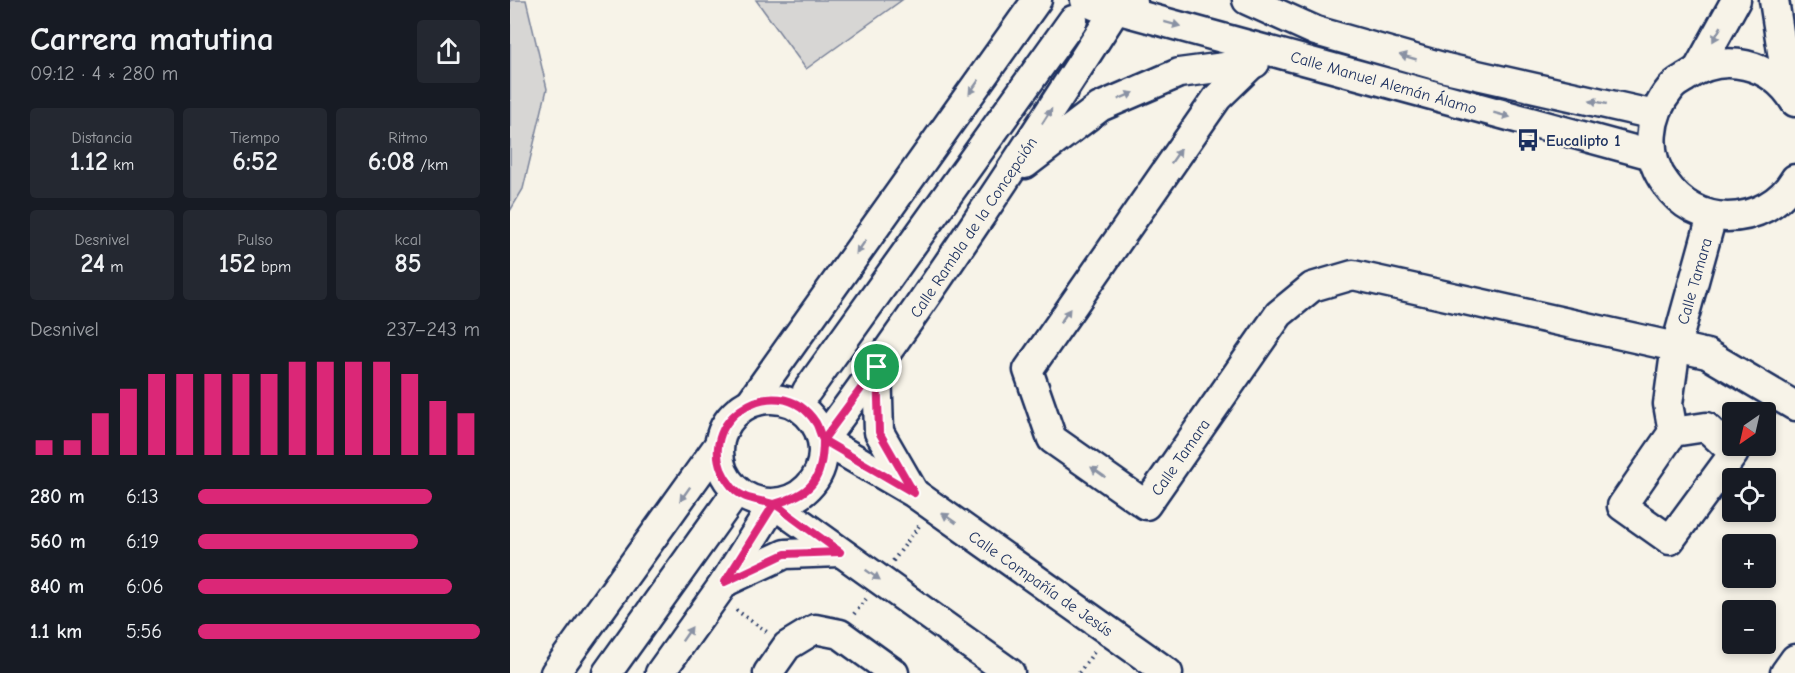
<!DOCTYPE html>
<html lang="es">
<head>
<meta charset="utf-8">
<style>
  :root { --surface:#171b24; --page:#242831; --text:#f1f3f6; --muted:#9ea1a6; --accent:#db2777 }
  body { margin:0; font-family:"Comic Neue",sans-serif; background:var(--page); color:var(--text); height:100vh; display:flex; flex-direction:column; font-size:22px; white-space:nowrap }
  * { box-sizing:border-box; margin:0 }
  p { font-size:20px; color:var(--muted) }
  .icon { flex:none; width:33px; height:33px; fill:none; stroke:currentColor; stroke-width:2; stroke-linecap:round; stroke-linejoin:round }
  .map { position:relative; flex:1; overflow:hidden }
  .side { display:flex; flex-direction:column; background:var(--surface); width:510px }
  .side>* { flex:none }
  .needle { width:39px; rotate:214deg }
  .controls { position:absolute; left:1212px; top:402px; display:grid; gap:12px }
  .controls a { display:grid; place-items:center; width:54px; height:54px; border-radius:6px; background:var(--surface); box-shadow:0 3px 9px #0003; font-size:30px }
  .pin { position:absolute; display:grid; place-items:center; width:51px; height:51px; color:#fff; margin:-26px; border:3px solid #fff; border-radius:50%; box-shadow:0 2px 6px #0007 }
  .round { display:grid; place-items:center; flex:none; width:63px; height:63px; border-radius:6px; background:var(--page) }
  .summary { display:flex; align-items:center; justify-content:space-between; height:102px; padding:0 30px }
  h1 { font-size:33px; font-weight:700; line-height:45px }
  .metrics { display:grid; grid-template-columns:repeat(3,1fr); gap:9px; height:102px; padding:6px 30px }
  .metrics div { display:grid; align-content:center; border-radius:6px; background:var(--page); text-align:center }
  .metrics b { font-size:26px; font-weight:700 }
  .metrics small { font-size:16px; font-weight:400 }
  .metrics p { font-size:16px }
  .chart { height:168px; padding:12px 30px }
  .chart p { display:flex; justify-content:space-between }
  .chart svg { width:100%; height:108px; margin-top:6px; stroke:var(--accent); stroke-width:6 }
  ul { padding:0 30px; list-style:none; font-size:20px }
  li { display:grid; grid-template-columns:96px 72px 1fr; align-items:center; height:45px }
  li i { height:15px; border-radius:8px; background:var(--accent) }
  main { display:flex; flex:1; min-height:0 }
  .map>svg:first-child { display:block }
  .green { fill:#d7d6d4; stroke:#798299; stroke-width:1.5 }
  .lines { fill:none; stroke-linecap:round; stroke-linejoin:round }
  .minor-casing { stroke:#1b2f5e; stroke-width:33 }
  .path { stroke:#1b2f5e; stroke-width:4; stroke-dasharray:1.5 4.5; stroke-linecap:butt }
  .minor { stroke:#f7f3e8; stroke-width:28 }
  .oneway { fill:#8991a3 }
  .route-casing { stroke:#fff; stroke-width:12 }
  .route { stroke:#db2777; stroke-width:8 }
  .labels { text-anchor:middle; stroke-width:4.5; stroke-linejoin:round; paint-order:stroke }
  .street-label { font-size:16px; fill:#1b2f5e; stroke:#f7f3e8 }
  .poi-label { font-size:16px; font-weight:bold; fill:#1b2f5e; stroke:#f7f3e8; text-anchor:start }
</style>
</head>
<body>
<main>
<section class="side">
<div class="summary"><div><h1>Carrera matutina</h1><p>09:12 · 4 × 280 m</p></div><a class="round"><svg class="icon" aria-label="share" viewBox="0 0 24 24"><path d="M12 15V3M7 8l5-5 5 5M5 13v7h14v-7"/></svg></a></div>
<div class="metrics">
<div><p>Distancia</p><b>1.12<small> km</small></b></div>
<div><p>Tiempo</p><b>6:52</b></div>
<div><p>Ritmo</p><b>6:08<small> /km</small></b></div>
</div>
<div class="metrics">
<div><p>Desnivel</p><b>24<small> m</small></b></div>
<div><p>Pulso</p><b>152<small> bpm</small></b></div>
<div><p>kcal</p><b>85</b></div>
</div>
<div class="chart"><p><span>Desnivel</span>237–243 m</p>
<svg viewBox="0 0 160 44" preserveAspectRatio="none"><path d="M5 44V38M15 44V38M25 44V27M35 44V17M45 44V11M55 44V11M65 44V11M75 44V11M85 44V11M95 44V6M105 44V6M115 44V6M125 44V6M135 44V11M145 44V22M155 44V27"/></svg>
</div>
<ul>
<li><b>280 m</b>6:13<i style="width:83%"></i></li>
<li><b>560 m</b>6:19<i style="width:78%"></i></li>
<li><b>840 m</b>6:06<i style="width:90%"></i></li>
<li><b>1.1 km</b>5:56<i style="width:100%"></i></li>
</ul>
</section>
<div class="map">
<svg width="1285" height="673" viewBox="0 0 1285 673">
  <rect width="100%" height="100%" fill="#f7f3e8"/>
  <filter id="ink" filterUnits="userSpaceOnUse"><feTurbulence type="fractalNoise" baseFrequency=".0167" numOctaves="2"/><feDisplacementMap in="SourceGraphic" scale="12" xChannelSelector="R" yChannelSelector="G"/><feConvolveMatrix kernelMatrix="1 2 1 2 8 2 1 2 1" color-interpolation-filters="sRGB"/></filter>
  <g filter="url(#ink)">
    <g class="green">
      <path d="M 0,0 L 16,0 L 37,89 L 13,189 L 0,211 Z"/>
      <path d="M 246,0 L 392,0 L 296,69 Z"/>
    </g>
    <g class="lines">
      <g class="minor-casing">
        <g id="minor">
          <path d="M 575,0 C 589,10 608,11 623,3"/>
          <path d="M 737,0 L 806,31 L 936,68 L 1145,115"/>
          <path d="M 1264,0 L 1278,90"/>
          <path d="M 606,9 L 1142,155"/>
          <path d="M 741,65 L 707,98 L 518,370 L 542,439 L 636,505 L 769,314 L 802,287 L 843,275 L 1197,354 L 1285,406"/>
          <path d="M 1188,69 L 1226,0"/>
          <path d="M 1285,102 C 1262,63 1213,51 1176,77 C 1171,80 1165,83 1161,88 C 1138,115 1134,156 1156,184 C 1171,205 1191,216 1217,217 C 1245,217 1271,203 1285,179"/>
          <path d="M 515,164 L 590,107 L 669,73 L 745,63"/>
          <path d="M 367,367 L 369,432 L 403,491"/>
          <path d="M 297,391 L 563,20"/>
          <circle cx="261" cy="451" r="52"/>
          <path d="M 240,403 L 527,0"/>
          <path d="M 1163,432 L 1196,427 L 1224,453 L 1160,540 L 1112,506 L 1163,432 L 1158,404 L 1166,346 L 1202,216"/>
          <path d="M 313,440 C 417,300 512,155 606,9"/>
          <path d="M 313,440 L 404,493 L 658,673"/>
          <path d="M 264,504 L 500,673"/>
          <path d="M 215,582 L 275,554 L 330,552"/>
          <path d="M 45,673 L 208,446"/>
          <path d="M 97,673 L 220,501"/>
          <path d="M 150,673 L 215,582 L 264,504"/>
          <path d="M 258,673 L 277,646 L 305,629 L 330,634 L 384,673"/>
          <path d="M 1275,673 L 1285,659"/>
        </g>
      </g>
      <g class="path">
        <path d="M 383,561 L 409,526"/>
        <path d="M 226,610 L 257,632"/>
        <path d="M 344,614 L 356,599"/>
        <path d="M 569,673 L 584,652"/>
      </g>
      <use href="#minor" class="minor"/>
    </g>
    <defs><path id="oneway-solid" d="M-6-.8H1V-3.2L6.5 0L1 3.2V.8H-6Z" transform="scale(1.5)"/></defs>
    <g class="oneway">
      <use href="#oneway-solid" transform="translate(662 24) rotate(15)"/>
      <use href="#oneway-solid" transform="translate(1207 34) rotate(119)"/>
      <use href="#oneway-solid" transform="translate(898 57) rotate(-164)"/>
      <use href="#oneway-solid" transform="translate(464 87) rotate(125)"/>
      <use href="#oneway-solid" transform="translate(616 96) rotate(-23)"/>
      <use href="#oneway-solid" transform="translate(1088 102) rotate(-167)"/>
      <use href="#oneway-solid" transform="translate(992 115) rotate(15)"/>
      <use href="#oneway-solid" transform="translate(537 116) rotate(-57)"/>
      <use href="#oneway-solid" transform="translate(666 156) rotate(-55)"/>
      <use href="#oneway-solid" transform="translate(351 247) rotate(125)"/>
      <use href="#oneway-solid" transform="translate(555 316) rotate(-55)"/>
      <use href="#oneway-solid" transform="translate(588 472) rotate(-145)"/>
      <use href="#oneway-solid" transform="translate(175 494) rotate(125)"/>
      <use href="#oneway-solid" transform="translate(439 518) rotate(-145)"/>
      <use href="#oneway-solid" transform="translate(363 575) rotate(35)"/>
      <use href="#oneway-solid" transform="translate(177 634) rotate(-55)"/>
    </g>
  </g>
  <g class="lines" filter="url(#ink)">
    <g class="route-casing">
      <path id="route" d="M 367,367 L 313,440 C 310,435 309,428 306,423 C 267,362 172,427 222,487 C 234,501 248,499 263,504 C 270,506 276,513 282,517 C 298,529 314,540 330,552 L 275,554 L 215,582 L 264,504 C 302,494 313,480 313,440 L 404,493 L 369,432 L 367,367"/>
    </g>
    <use href="#route" class="route"/>
  </g>
  <defs>
    <g id="bus-bare" transform="scale(1.8)"><path d="M-5-6H5V4H4V6H2V4H-2V6H-4V4H-5ZM-3.5-4V0h7V-4ZM-3.5 1.2v1.5H-2V1.2ZM2 1.2v1.5H3.5V1.2Z" fill="#1b2f5e" stroke="#f7f3e8" stroke-width="2.5" paint-order="stroke"/></g>
  </defs>
  <g fill-rule="evenodd">
    <use href="#bus-bare" x="1018" y="140"/>
  </g>
  <g class="labels">
    <g class="street-label">
      <text transform="translate(874 82) rotate(16)" y="6">Calle Manuel Alemán Álamo</text>
      <text transform="translate(463 227) rotate(-56)" y="6">Calle Rambla de la Concepción</text>
      <text transform="translate(1184 281) rotate(-74)" y="6">Calle Tamara</text>
      <text transform="translate(670 457) rotate(-55)" y="6">Calle Tamara</text>
      <text transform="translate(531 583) rotate(35)" y="6">Calle Compañía de Jesús</text>
    </g>
    <g class="poi-label">
      <text x="1036" y="146">Eucalipto 1</text>
    </g>
  </g>
</svg>
<div class="controls">
<a><svg class="needle" viewBox="-14 -14 28 28"><path d="M0-13l5 13h-10z" fill="#e53935"/><path d="M0 13l5-13h-10z" fill="#9ea1a6"/></svg></a>
<a><svg class="icon" aria-label="locate" viewBox="0 0 24 24"><circle cx="12" cy="12" r="6"/><path d="M12 2v4M12 18v4M2 12h4M18 12h4"/></svg></a>
<a>+</a>
<a>−</a>
</div>
<div class="pin" style="left:367px;top:367px;background:#1e9e55"><svg class="icon" aria-label="arrive" viewBox="0 0 24 24"><path d="M6 21V4h12l-3 4 3 4H6"/></svg></div>
</div>
</main>
</body>
</html>
